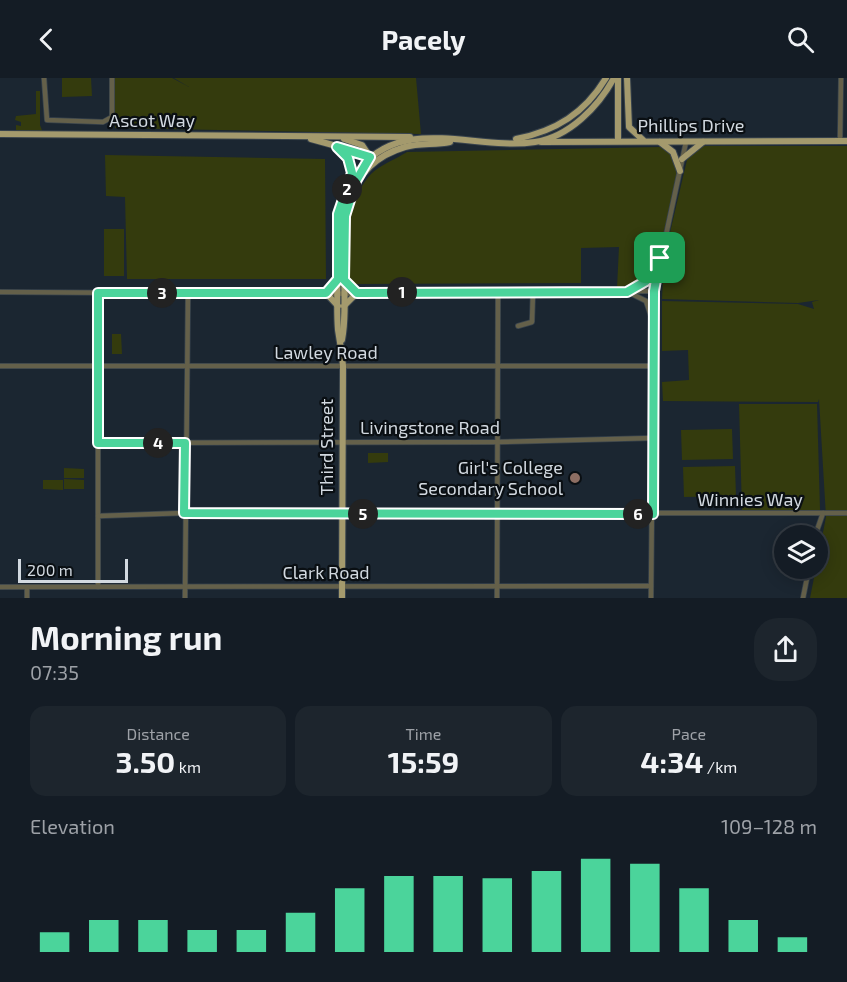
<!DOCTYPE html>
<html lang="en">
<head>
<meta charset="utf-8">
<style>
  :root { --surface:#141c25; --page:#1d252d; --text:#f1f3f6; --muted:#9da1a7; --line:#333a42; --accent:#4bd49b }
  body { margin:0; font-family:"Exo 2",sans-serif; background:var(--page); color:var(--text); height:100vh; display:flex; flex-direction:column; font-size:22px; white-space:nowrap }
  * { box-sizing:border-box; margin:0 }
  p { font-size:20px; color:var(--muted) }
  .icon { flex:none; width:33px; height:33px; fill:none; stroke:currentColor; stroke-width:2; stroke-linecap:round; stroke-linejoin:round }
  .map { position:relative; height:520px; overflow:hidden }
  .sheet { display:flex; flex-direction:column; background:var(--surface); flex:1 }
  .sheet>* { flex:none }
  .controls { position:absolute; left:774px; top:447px; display:grid; gap:12px }
  .controls a { display:grid; place-items:center; width:54px; height:54px; border-radius:50%; background:var(--surface); box-shadow:0 3px 15px #0003,0 0 0 2px var(--line); font-size:30px }
  .scale { position:absolute; left:18px; bottom:15px; width:110px; box-sizing:border-box; padding-left:6px; border:3px solid #d2d9e0; border-top:0; font-size:16px; line-height:21px; white-space:nowrap; color:#d2d9e0; -webkit-text-stroke:4px #0a0f13; paint-order:stroke }
  .pin { position:absolute; display:grid; place-items:center; width:51px; height:51px; color:#fff; margin:-26px; border-radius:12px; box-shadow:0 3px 9px #0006 }
  .km { position:absolute; width:30px; height:30px; margin:-15px; border-radius:50%; background:#222; color:#fff; font-size:16px; line-height:30px; text-align:center }
  .round { display:grid; place-items:center; flex:none; width:63px; height:63px; border-radius:24px; background:var(--page) }
  .summary { display:flex; align-items:center; justify-content:space-between; height:102px; padding:0 30px }
  h1 { font-size:33px; font-weight:700; line-height:45px }
  .figures { display:grid; grid-template-columns:repeat(3,1fr); gap:9px; height:102px; padding:6px 30px }
  .figures div { display:grid; align-content:center; border-radius:15px; background:var(--page); text-align:center }
  .figures b { font-size:30px; font-weight:700 }
  .figures small { font-size:16px; font-weight:400 }
  .figures p { font-size:16px }
  .chart { height:168px; padding:12px 30px }
  .chart p { display:flex; justify-content:space-between }
  .chart svg { width:100%; height:108px; margin-top:6px; stroke:var(--accent); stroke-width:6 }
  header { display:flex; justify-content:space-between; align-items:center; height:78px; padding:0 30px; background:var(--surface); font-size:27px; font-weight:700 }
  .map>svg:first-child { display:block }
  .green { fill:#343b0d }
  .lines { fill:none; stroke-linecap:round; stroke-linejoin:round }
  .minor-casing { stroke:#38434d; stroke-width:6 }
  .major-casing { stroke:#38434d; stroke-width:8 }
  .minor { stroke:#64604a; stroke-width:4.5 }
  .major { stroke:#a49a6d; stroke-width:6 }
  .route-casing { stroke:#fff; stroke-width:12 }
  .route { stroke:#4bd49b; stroke-width:8 }
  .education-dot { fill:#8d6e63; stroke:#0a0f13; stroke-width:2 }
  .labels { text-anchor:middle; stroke-width:4.5; stroke-linejoin:round; paint-order:stroke }
  .street-label { font-size:18px; fill:#d2d9e0; stroke:#0a0f13 }
  .poi-label { font-size:18px; fill:#d2d9e0; stroke:#0a0f13; text-anchor:end }
</style>
</head>
<body>
<header><svg class="icon" aria-label="back" viewBox="0 0 24 24"><path d="M15 5l-7 7 7 7"/></svg>Pacely<svg class="icon" aria-label="search" viewBox="0 0 24 24"><circle cx="10" cy="10" r="6"/><path d="M15 15l6 6"/></svg></header>
<div class="map">
<svg width="847" height="520" viewBox="0 0 847 520">
  <rect width="100%" height="100%" fill="#1b2631"/>
  <g class="green">
    <path d="M 62,0 L 91,0 L 92,18 L 62,19 Z"/>
    <path d="M 114,0 L 172,0 L 189,9 L 174,0 L 416,0 L 421,56 L 115,50 Z"/>
    <path d="M 36,13 L 40,13 L 40,47 L 43,55 L 16,53 L 16,47 L 21,48 L 21,44 L 15,42 L 16,38 L 36,36 Z"/>
    <path d="M 702,68 L 847,68 L 847,520 L 810,520 L 826,439 L 819,321 L 818,324 L 663,323 L 662,304 L 689,302 L 688,272 L 662,273 L 662,223 L 798,226 L 814,231 L 812,224 L 819,222 L 798,225 L 662,221 L 664,180 L 687,82 L 692,74 Z"/>
    <path d="M 661,69 L 673,77 L 677,96 L 658,181 L 646,202 L 617,210 L 619,169 L 581,170 L 581,205 L 352,206 L 347,202 C 348,165 344,126 371,96 C 380,87 396,81 407,74 Z"/>
    <path d="M 105,77 L 325,81 L 326,201 L 127,201 L 125,119 L 106,118 Z"/>
    <rect x="104" y="151" width="20" height="47"/>
    <path d="M 112,256 L 121,256 L 122,276 L 112,276 Z"/>
    <path d="M 739,326 L 817,326 L 820,432 L 742,433 Z"/>
    <path d="M 732,351 L 733,381 L 682,382 L 681,352 Z"/>
    <path d="M 368,375 L 388,375 L 388,384 L 368,385 Z"/>
    <path d="M 735,388 L 736,418 L 684,419 L 683,389 Z"/>
    <path d="M 64,390 L 84,391 L 84,400 L 64,400 Z"/>
    <path d="M 64,401 L 84,402 L 84,411 L 64,411 Z"/>
    <path d="M 43,402 L 63,402 L 63,412 L 43,411 Z"/>
  </g>
  <g class="lines">
    <g class="minor-casing">
      <g id="minor">
        <path d="M 44,0 L 47,42 L 103,44 L 112,39 L 112,0"/>
        <path d="M 840,63 L 841,0"/>
        <path d="M 629,213 L 646,203 L 658,183"/>
        <path d="M 0,214 L 300,216 L 654,213"/>
        <path d="M 98,215 L 98,509"/>
        <path d="M 630,215 L 646,223 L 652,241"/>
        <path d="M 518,248 L 532,244 L 533,213"/>
        <path d="M 0,288 L 653,288"/>
        <path d="M 98,365 L 497,364 L 654,360"/>
        <path d="M 98,438 L 184,435 L 847,435"/>
        <path d="M 815,458 L 823,435"/>
        <path d="M 0,509 L 651,508"/>
        <path d="M 27,520 L 27,509"/>
        <path d="M 185,520 L 188,215"/>
        <path d="M 497,520 L 498,213"/>
        <path d="M 651,520 L 654,213 L 686,64"/>
        <path d="M 803,520 L 809,490"/>
      </g>
    </g>
    <g class="major-casing">
      <g id="major">
        <path d="M 618,0 L 618,63"/>
        <path d="M 627,0 L 629,49 L 643,62"/>
        <path d="M 0,56 L 410,59"/>
        <path d="M 311,61 L 373,78"/>
        <path d="M 344,61 L 362,67 L 370,79"/>
        <path d="M 516,61 C 556,53 585,35 606,0"/>
        <path d="M 541,64 L 847,63"/>
        <path d="M 660,64 L 673,74 L 680,93"/>
        <path d="M 340,71 L 350,87 L 350,102"/>
        <path d="M 682,81 L 703,64"/>
        <path d="M 337,202 L 326,215 L 338,228"/>
        <path d="M 344,202 L 357,215 L 344,228"/>
        <path d="M 342,262 C 354,198 316,95 405,69 C 419,65 435,67 450,64"/>
        <path d="M 342,520 L 343,288 C 342,276 340,264 338,252 C 336,228 338,203 338,179 C 338,164 336,148 339,133 C 343,117 350,102 361,89 C 406,37 476,73 535,64 C 569,59 598,29 614,0"/>
      </g>
    </g>
    <use href="#minor" class="minor"/>
    <use href="#major" class="major"/>
  </g>
  <g class="lines">
    <g class="route-casing">
      <path id="route" d="M 337,69 L 370,79 L 356,103 L 345,138 L 344,202 L 357,215 L 627,214 L 646,203 L 660,180 L 654,213 L 653,436 L 184,435 L 185,365 L 98,365 L 98,215 L 326,215 L 338,201 L 338,136 L 352,95 L 348,80 Z"/>
    </g>
    <use href="#route" class="route"/>
  </g>
  <circle class="education-dot" cx="575" cy="400" r="6"/>
  <g class="labels">
    <g class="street-label">
      <text x="152" y="49">Ascot Way</text>
      <text x="691" y="54">Phillips Drive</text>
      <text x="326" y="281">Lawley Road</text>
      <text x="430" y="356">Livingstone Road</text>
      <text transform="translate(327 369) rotate(-90)" y="6">Third Street</text>
      <text x="750" y="428">Winnies Way</text>
      <text x="326" y="501">Clark Road</text>
    </g>
    <g class="poi-label">
      <text x="563" y="396">Girl's College<tspan x="563" dy="21">Secondary School</tspan></text>
    </g>
  </g>
</svg>
<div class="controls">
<a><svg class="icon" aria-label="layers" viewBox="0 0 24 24"><path d="M12 4l9 5-9 5-9-5zM3 14l9 5 9-5"/></svg></a>
</div>
<div class="scale">200 m</div>
<div class="pin" style="left:660px;top:180px;background:#1e9e55"><svg class="icon" aria-label="arrive" viewBox="0 0 24 24"><path d="M6 21V4h12l-3 4 3 4H6"/></svg></div>
<b class="km" style="left:402px;top:214px">1</b>
<b class="km" style="left:347px;top:111px">2</b>
<b class="km" style="left:162px;top:215px">3</b>
<b class="km" style="left:158px;top:365px">4</b>
<b class="km" style="left:363px;top:436px">5</b>
<b class="km" style="left:638px;top:436px">6</b>
</div>
<section class="sheet">
<div class="summary"><div><h1>Morning run</h1><p>07:35</p></div><a class="round"><svg class="icon" aria-label="share" viewBox="0 0 24 24"><path d="M12 15V3M7 8l5-5 5 5M5 13v7h14v-7"/></svg></a></div>
<div class="figures">
<div><p>Distance</p><b>3.50<small> km</small></b></div>
<div><p>Time</p><b>15:59</b></div>
<div><p>Pace</p><b>4:34<small> /km</small></b></div>
</div>
<div class="chart"><p><span>Elevation</span>109–128 m</p>
<svg viewBox="0 0 160 44" preserveAspectRatio="none"><path d="M5 44V36M15 44V31M25 44V31M35 44V35M45 44V35M55 44V28M65 44V18M75 44V13M85 44V13M95 44V14M105 44V11M115 44V6M125 44V8M135 44V18M145 44V31M155 44V38"/></svg>
</div>
</section>
</body>
</html>
